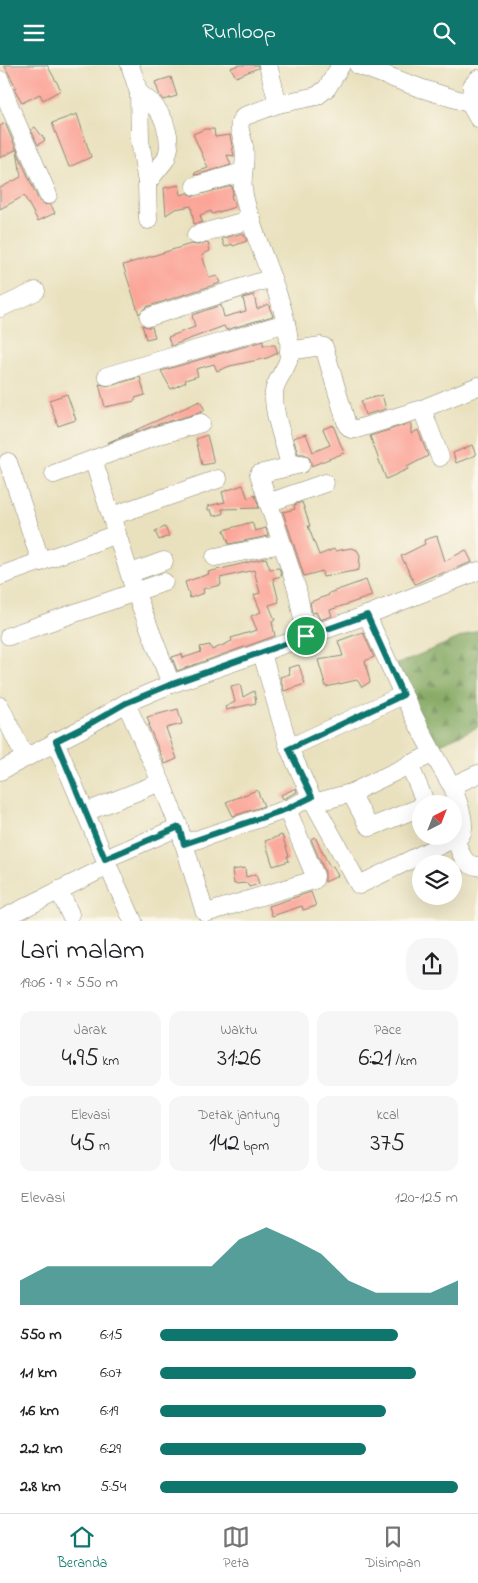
<!DOCTYPE html>
<html lang="id">
<head>
<meta charset="utf-8">
<style>
  :root { --surface:#fff; --page:#f6f6f6; --text:#202124; --muted:#757577; --line:#e0e0e0; --accent:#0f766e }
  body { margin:0; font-family:"Indie Flower",sans-serif; background:var(--page); color:var(--text); height:100vh; display:flex; flex-direction:column; font-size:19px; white-space:nowrap }
  * { box-sizing:border-box; margin:0 }
  p { font-size:16px; color:var(--muted) }
  .icon { flex:none; width:28px; height:28px; fill:none; stroke:currentColor; stroke-width:2; stroke-linecap:round; stroke-linejoin:round }
  .map { position:relative; height:856px; overflow:hidden }
  .panel { display:flex; flex-direction:column; background:var(--surface); flex:1 }
  .panel>* { flex:none }
  .needle { width:32px; rotate:42deg }
  .buttons { position:absolute; left:412px; top:730px; display:grid; gap:10px }
  .buttons a { display:grid; place-items:center; width:50px; height:50px; border-radius:50%; background:var(--surface); box-shadow:0 5px 20px #0002; font-size:25px }
  .pin { position:absolute; display:grid; place-items:center; width:42px; height:42px; color:#fff; margin:-21px; border:2px solid #fff; border-radius:50%; box-shadow:0 1px 5px #0007 }
  .round { display:grid; place-items:center; flex:none; width:52px; height:52px; border-radius:20px; background:var(--page) }
  .headline { display:flex; align-items:center; justify-content:space-between; height:85px; padding:0 20px }
  h1 { font-size:28px; font-weight:600; line-height:38px }
  .stats { display:grid; grid-template-columns:repeat(3,1fr); gap:8px; height:85px; padding:5px 20px }
  .stats div { display:grid; align-content:center; border-radius:12px; background:var(--page); text-align:center }
  .stats b { font-size:25px; font-weight:600 }
  .stats small { font-size:14px; font-weight:400 }
  .stats p { font-size:14px }
  .chart { height:140px; padding:10px 20px }
  .chart p { display:flex; justify-content:space-between }
  .chart svg { width:100%; height:90px; margin-top:5px; fill:var(--accent); opacity:.7 }
  ul { padding:0 20px; list-style:none; font-size:16px }
  li { display:grid; grid-template-columns:80px 60px 1fr; align-items:center; height:38px }
  li i { height:12px; border-radius:6px; background:var(--accent) }
  header { display:flex; justify-content:space-between; align-items:center; height:65px; padding:0 20px; background:var(--accent); color:#fff; font-size:22px; font-weight:600 }
  .tab-bar { display:flex; justify-content:space-around; align-items:center; height:70px; border-top:1px solid var(--line); background:var(--surface); font-size:14px; color:var(--muted) }
  .tab-bar a { display:grid; justify-items:center; gap:2px }
  .tab-bar .selected { color:var(--accent) }
  .map>svg:first-child { display:block }
  .forest { fill:url(#forest-firs); stroke:#566844 }
  .building { fill:#fba497 }
  .lines { fill:none; stroke-linecap:round; stroke-linejoin:round }
  .minor-casing { stroke:#8a8674; stroke-width:19 }
  .minor { stroke:#fff; stroke-width:18 }
  .route-casing { stroke:#fff; stroke-width:10 }
  .route { stroke:#0f766e; stroke-width:6 }
</style>
</head>
<body>
<header><svg class="icon" aria-label="menu" viewBox="0 0 24 24"><path d="M4 6h16M4 12h16M4 18h16"/></svg>Runloop<svg class="icon" aria-label="search" viewBox="0 0 24 24"><circle cx="10" cy="10" r="6"/><path d="M15 15l6 6"/></svg></header>
<div class="map">
<svg width="478" height="856" viewBox="0 0 478 856">
  <defs>
    <pattern id="forest-firs" width="22" height="20" patternUnits="userSpaceOnUse" patternTransform="scale(1.25)"><rect width="22" height="20" fill="#80a65d"/><path d="M5 1l3.5 6h-7zM16 11l3.5 6h-7z" fill="#69874d"/></pattern>
  </defs>
  <rect width="100%" height="100%" fill="#fbf7ec"/>
  <filter id="ink" filterUnits="userSpaceOnUse"><feTurbulence type="fractalNoise" baseFrequency=".02" numOctaves="2"/><feDisplacementMap in="SourceGraphic" scale="10" xChannelSelector="R" yChannelSelector="G"/><feConvolveMatrix kernelMatrix="1 2 1 2 8 2 1 2 1" color-interpolation-filters="sRGB"/></filter>
  <filter id="wash" filterUnits="userSpaceOnUse"><feTurbulence type="fractalNoise" baseFrequency=".0096" numOctaves="4" result="noise"/><feDisplacementMap in="SourceGraphic" scale="20" xChannelSelector="R" yChannelSelector="G"/><feGaussianBlur stdDeviation="1.12" result="paint"/><feColorMatrix in="noise" values="0 0 0 0 0 0 0 0 0 0 0 0 0 0 0 0 0 1.4 0 .05"/><feComposite in="paint" operator="in"/></filter>
  <g filter="url(#wash)">
    <rect width="100%" height="100%" fill="#e9e1be"/>
    <path class="forest" d="M 478,565 L 478,662 L 434,682 L 395,600 Z"/>
    <g id="blocks">
      <g class="building">
        <path d="M 4,0 L 47,0 L 61,25 L 43,35 L 40,29 L 22,38 L 14,23 L 16,22 Z"/>
        <path d="M 238,0 L 258,0 L 258,3 L 236,12 L 231,3 Z"/>
        <path d="M 171,12 L 177,31 L 163,35 L 160,31 L 155,17 Z"/>
        <path d="M 77,49 L 91,92 L 69,102 L 52,58 Z"/>
        <path d="M 5,58 L 38,134 L 42,139 L 51,140 L 55,148 L 38,156 L 24,131 L 0,144 L 0,123 L 21,112 L 17,84 L 0,93 L 0,61 Z"/>
        <path d="M 35,62 L 45,75 L 38,80 L 31,65 Z"/>
        <path d="M 205,64 L 214,64 L 215,72 L 230,70 L 234,91 L 227,90 L 231,100 L 196,110 L 194,108 L 208,103 L 193,69 Z"/>
        <path d="M 179,120 L 181,130 L 187,128 L 193,131 L 232,121 L 233,129 L 231,130 L 235,142 L 212,149 L 211,146 L 200,150 L 202,157 L 194,159 L 191,141 L 175,144 L 166,150 L 164,123 Z"/>
        <path d="M 243,168 L 247,176 L 233,181 L 232,179 L 225,182 L 222,174 Z"/>
        <path d="M 208,178 L 210,186 L 202,190 L 209,213 L 217,211 L 220,218 L 146,242 L 139,249 L 123,200 L 191,179 L 198,180 Z"/>
        <path d="M 254,230 L 257,244 L 268,239 L 273,251 L 226,265 L 224,261 L 171,281 L 168,272 L 195,262 L 192,250 L 221,240 L 224,252 L 246,246 L 243,233 Z"/>
        <path d="M 142,260 L 147,262 L 152,262 L 155,272 L 146,274 Z"/>
        <path d="M 263,276 L 263,280 L 275,280 L 278,288 L 267,293 L 230,301 L 217,306 L 214,299 L 196,304 L 198,311 L 185,315 L 186,317 L 171,324 L 161,306 Z"/>
        <path d="M 140,312 L 145,330 L 135,333 L 135,336 L 105,342 L 99,319 L 110,321 Z"/>
        <path d="M 67,329 L 76,355 L 58,361 L 49,335 Z"/>
        <path d="M 382,330 L 386,344 L 365,350 L 361,336 Z"/>
        <path d="M 200,336 L 205,345 L 199,348 L 156,360 L 107,378 Z"/>
        <path d="M 411,358 L 411,369 L 418,365 L 428,391 L 407,402 L 408,404 L 386,414 L 370,371 Z"/>
        <path d="M 333,360 L 344,388 L 311,401 L 311,396 L 308,391 L 304,389 L 298,389 L 293,373 L 306,369 L 313,387 L 330,380 L 323,364 Z"/>
        <path d="M 207,370 L 214,398 L 202,400 L 196,374 Z"/>
        <path d="M 472,380 L 476,390 L 456,398 L 453,388 Z"/>
        <path d="M 243,420 L 248,434 L 255,430 L 259,443 L 222,444 L 223,449 L 213,451 L 211,445 L 208,445 L 208,441 L 225,437 L 222,427 Z"/>
        <path d="M 302,437 L 310,461 L 308,461 L 319,490 L 334,484 L 335,486 L 351,483 L 357,485 L 360,490 L 359,505 L 323,512 L 322,506 L 304,511 L 283,447 L 295,444 L 294,440 Z"/>
        <path d="M 252,457 L 255,466 L 266,463 L 268,471 L 229,479 L 224,465 Z"/>
        <path d="M 165,462 L 169,471 L 159,475 L 155,466 Z"/>
        <path d="M 437,471 L 445,496 L 466,485 L 472,497 L 438,510 L 437,509 L 415,519 L 401,491 L 425,479 L 424,475 Z"/>
        <path d="M 266,493 L 270,504 L 279,503 L 282,511 L 273,513 L 279,537 L 269,540 L 275,555 L 272,557 L 275,571 L 177,606 L 172,592 L 182,589 L 183,593 L 201,587 L 200,582 L 210,580 L 212,585 L 232,576 L 231,573 L 257,565 L 251,551 L 261,547 L 254,530 L 260,528 L 254,505 L 220,513 L 221,520 L 203,524 L 204,528 L 190,533 L 185,517 L 209,509 L 208,507 Z"/>
        <path d="M 366,515 L 372,531 L 330,545 L 332,551 L 320,555 L 316,547 L 312,548 L 310,537 L 329,530 L 329,528 Z"/>
        <path d="M 363,567 L 374,592 L 365,596 L 370,617 L 362,622 L 357,615 L 326,622 L 318,595 L 343,591 L 338,576 Z"/>
        <path d="M 299,600 L 305,619 L 284,626 L 280,612 L 290,609 L 288,603 Z"/>
        <path d="M 240,619 L 243,632 L 254,626 L 256,638 L 226,645 L 225,642 L 235,637 L 231,621 Z"/>
        <path d="M 178,644 L 182,659 L 166,663 L 177,694 L 165,699 L 148,660 L 150,660 L 147,652 Z"/>
        <path d="M 296,723 L 297,727 L 283,734 L 281,730 Z"/>
        <path d="M 257,725 L 264,741 L 233,751 L 226,737 Z"/>
        <path d="M 282,770 L 289,791 L 287,791 L 289,796 L 273,801 L 265,776 Z"/>
        <path d="M 315,772 L 330,802 L 333,801 L 338,811 L 325,817 L 325,807 L 311,774 Z"/>
        <path d="M 245,803 L 246,812 L 256,809 L 259,819 L 249,822 L 247,818 L 234,819 L 232,805 Z"/>
        <path d="M 311,827 L 316,841 L 303,845 L 302,841 L 272,851 L 269,841 Z"/>
      </g>
    </g>
  </g>
  <g filter="url(#ink)">
    <use href="#blocks" fill-opacity="0" stroke="#8a8674" stroke-width="1"/>
    <g class="lines">
      <g class="minor-casing">
        <g id="minor">
          <path d="M 130,0 L 139,28 L 152,38 L 159,47 L 164,56 L 168,70 L 169,83 L 166,94 L 147,118 L 148,155"/>
          <path d="M 268,0 L 278,39"/>
          <path d="M 358,0 L 420,23 L 465,37 L 470,39 L 478,53"/>
          <path d="M 0,15 L 9,40 L 48,130"/>
          <path d="M 139,28 L 140,75 L 147,118"/>
          <path d="M 470,39 L 472,21 L 478,14"/>
          <path d="M 195,121 L 243,107"/>
          <path d="M 196,170 L 252,154"/>
          <path d="M 0,243 L 36,226"/>
          <path d="M 149,252 L 272,213"/>
          <path d="M 289,286 L 321,281 L 324,282 L 347,360 L 351,364 L 357,364 L 422,344 L 478,321"/>
          <path d="M 107,311 L 286,258"/>
          <path d="M 422,344 L 440,392"/>
          <path d="M 93,394 L 135,526 L 171,619"/>
          <path d="M 8,397 L 41,497"/>
          <path d="M 301,399 L 259,409 L 297,524 L 306,571"/>
          <path d="M 290,401 C 285,377 273,352 274,327 C 275,316 285,306 288,296 C 294,273 279,232 271,211 C 262,186 246,149 243,124 C 241,110 247,96 244,82 C 243,71 234,59 245,51 L 278,39 L 317,31 L 327,23 L 341,0"/>
          <path d="M 54,409 L 159,370 L 201,358"/>
          <path d="M 268,438 L 325,418"/>
          <path d="M 112,451 L 218,414"/>
          <path d="M 215,492 L 282,479"/>
          <path d="M 131,508 L 164,496"/>
          <path d="M 0,511 L 117,469"/>
          <path d="M 367,550 C 392,607 418,664 450,718 L 454,720 L 478,709"/>
          <path d="M 9,571 L 164,517"/>
          <path d="M 262,588 L 289,683 L 314,738 L 351,728 L 432,689"/>
          <path d="M 126,638 L 161,717 L 179,762 L 204,845 L 206,848 L 314,815 L 315,811 L 287,744"/>
          <path d="M 0,641 L 25,693"/>
          <path d="M 55,676 L 108,801 L 133,856"/>
          <path d="M 289,683 L 403,630"/>
          <path d="M 409,699 L 426,739"/>
          <path d="M 0,706 L 87,661 L 126,638 L 171,619 L 367,550 L 478,506"/>
          <path d="M 351,728 L 368,760 L 371,762 L 421,742"/>
          <path d="M 314,738 L 359,820 L 461,770 C 468,759 456,732 452,720"/>
          <path d="M 86,747 L 161,717"/>
          <path d="M 455,773 C 460,785 463,802 478,801"/>
          <path d="M 184,779 L 287,744 L 312,732"/>
          <path d="M 105,794 L 179,762"/>
          <path d="M 59,825 L 70,849"/>
          <path d="M 0,855 L 108,801"/>
        </g>
      </g>
      <use href="#minor" class="minor"/>
    </g>
  </g>
  <g class="lines" filter="url(#ink)">
    <g class="route-casing">
      <path id="route" d="M 367,550 L 403,630 L 289,684 L 312,732 L 287,744 L 184,779 L 179,762 L 105,794 L 56,676 L 86,661 L 126,638 L 172,619 Z"/>
    </g>
    <use href="#route" class="route"/>
  </g>
</svg>
<div class="buttons">
<a><svg class="needle" viewBox="-14 -14 28 28"><path d="M0-13l5 13h-10z" fill="#e53935"/><path d="M0 13l5-13h-10z" fill="#757577"/></svg></a>
<a><svg class="icon" aria-label="layers" viewBox="0 0 24 24"><path d="M12 4l9 5-9 5-9-5zM3 14l9 5 9-5"/></svg></a>
</div>
<div class="pin" style="left:306px;top:571px;background:#1e9e55"><svg class="icon" aria-label="arrive" viewBox="0 0 24 24"><path d="M6 21V4h12l-3 4 3 4H6"/></svg></div>
</div>
<section class="panel">
<div class="headline"><div><h1>Lari malam</h1><p>19:06 · 9 × 550 m</p></div><a class="round"><svg class="icon" aria-label="share" viewBox="0 0 24 24"><path d="M12 15V3M7 8l5-5 5 5M5 13v7h14v-7"/></svg></a></div>
<div class="stats">
<div><p>Jarak</p><b>4.95<small> km</small></b></div>
<div><p>Waktu</p><b>31:26</b></div>
<div><p>Pace</p><b>6:21<small> /km</small></b></div>
</div>
<div class="stats">
<div><p>Elevasi</p><b>45<small> m</small></b></div>
<div><p>Detak jantung</p><b>142<small> bpm</small></b></div>
<div><p>kcal</p><b>375</b></div>
</div>
<div class="chart"><p><span>Elevasi</span>120–125 m</p>
<svg viewBox="0 0 160 44" preserveAspectRatio="none"><path d="M0 44V32L10 25L20 25L30 25L40 25L50 25L60 25L70 25L80 12L90 6L100 12L110 19L120 32L130 38L140 38L150 38L160 32V44z"/></svg>
</div>
<ul>
<li><b>550 m</b>6:15<i style="width:80%"></i></li>
<li><b>1.1 km</b>6:07<i style="width:86%"></i></li>
<li><b>1.6 km</b>6:19<i style="width:76%"></i></li>
<li><b>2.2 km</b>6:29<i style="width:69%"></i></li>
<li><b>2.8 km</b>5:54<i style="width:100%"></i></li>
</ul>
</section>
<nav class="tab-bar">
<a class="selected"><svg class="icon" aria-label="home" viewBox="0 0 24 24"><path d="M3 11l9-7 9 7M6 9v11h12V9"/></svg>Beranda</a>
<a><svg class="icon" aria-label="map" viewBox="0 0 24 24"><path d="M3 6l6-2 6 2 6-2v14l-6 2-6-2-6 2zM9 4v14M15 6v14"/></svg>Peta</a>
<a><svg class="icon" aria-label="saved" viewBox="0 0 24 24"><path d="M7 4h10v16l-5-4-5 4z"/></svg>Disimpan</a>
</nav>
</body>
</html>
